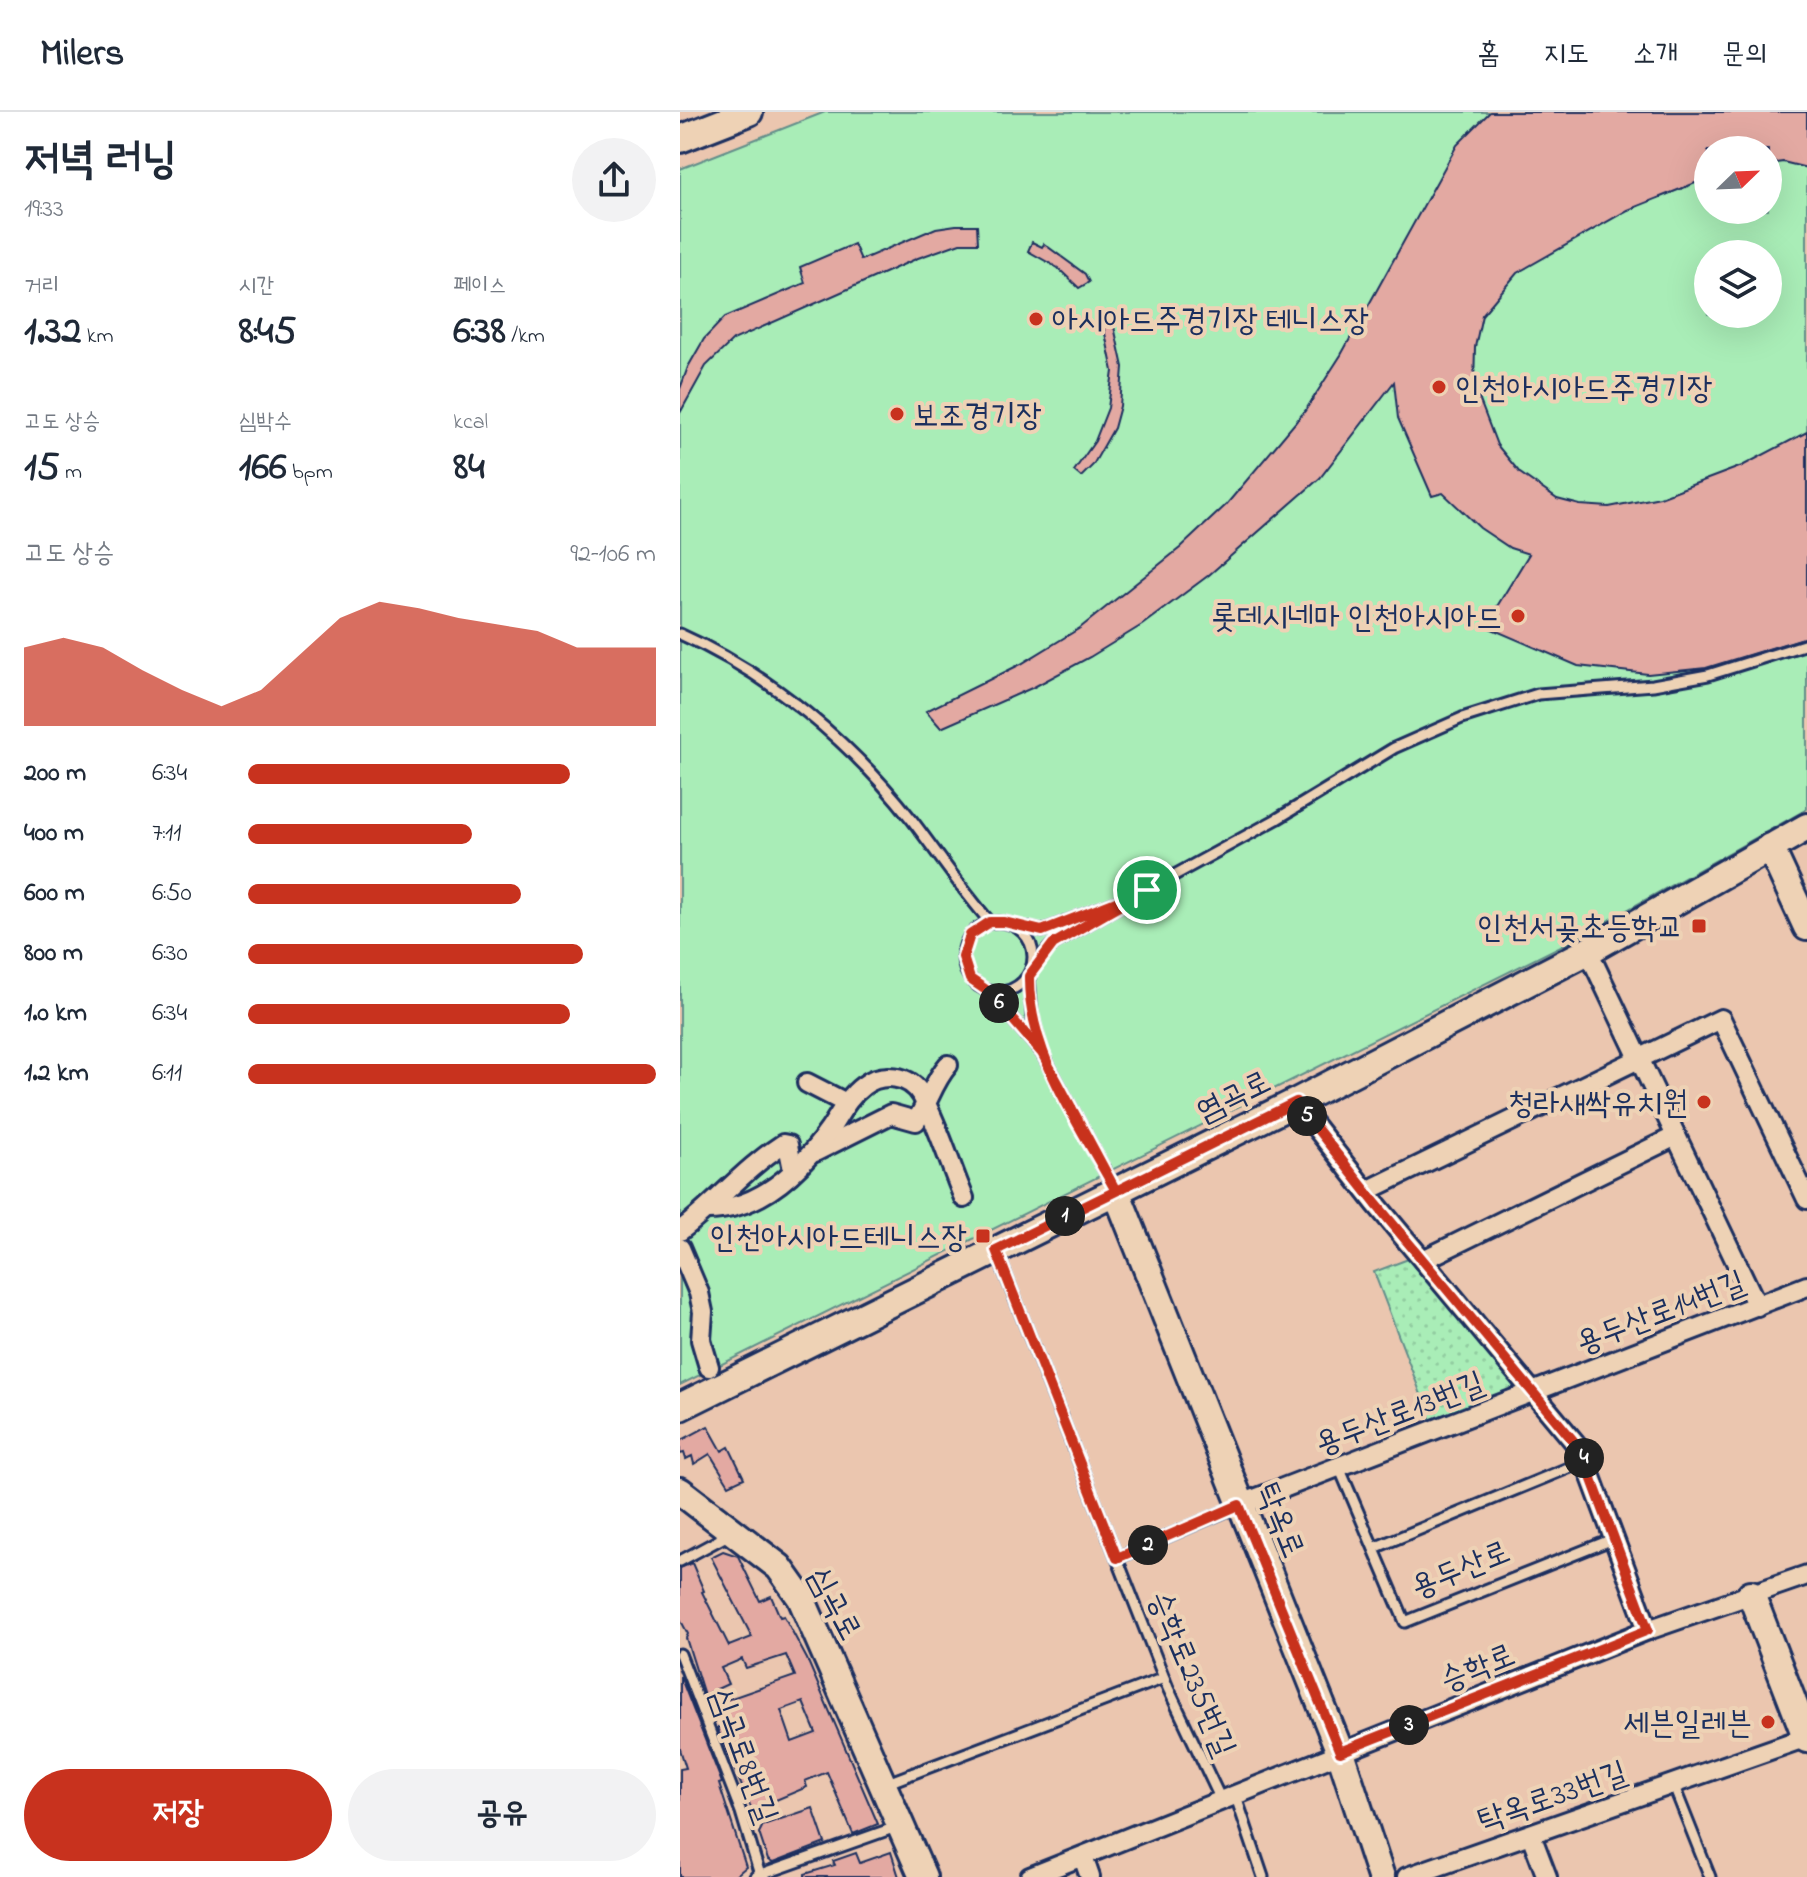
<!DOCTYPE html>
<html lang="ko">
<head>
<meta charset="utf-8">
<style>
  :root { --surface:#fff; --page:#f2f2f3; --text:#1f2937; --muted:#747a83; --line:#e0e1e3; --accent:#c8321e }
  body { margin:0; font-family:"Indie Flower","Poor Story",sans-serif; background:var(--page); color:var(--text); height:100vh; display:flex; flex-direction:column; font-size:30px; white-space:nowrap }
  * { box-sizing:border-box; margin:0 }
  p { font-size:26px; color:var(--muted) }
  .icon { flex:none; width:44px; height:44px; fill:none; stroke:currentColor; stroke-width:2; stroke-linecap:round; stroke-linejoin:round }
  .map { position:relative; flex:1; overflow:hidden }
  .sheet { display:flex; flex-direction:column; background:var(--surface); width:680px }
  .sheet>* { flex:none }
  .needle { width:52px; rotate:67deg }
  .tools { position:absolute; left:1014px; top:24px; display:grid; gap:16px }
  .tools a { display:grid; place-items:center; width:88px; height:88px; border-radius:50%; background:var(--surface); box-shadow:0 8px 32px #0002; font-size:40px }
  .pin { position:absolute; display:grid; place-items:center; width:68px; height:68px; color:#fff; margin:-34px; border:4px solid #fff; border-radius:50%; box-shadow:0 2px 8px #0007 }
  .km { position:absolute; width:40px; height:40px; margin:-20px; border-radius:50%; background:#222; color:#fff; font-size:22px; line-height:40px; text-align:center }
  .round { display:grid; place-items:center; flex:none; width:84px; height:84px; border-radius:42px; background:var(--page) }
  .summary { display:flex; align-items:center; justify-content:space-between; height:136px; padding:0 24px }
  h1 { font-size:44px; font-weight:800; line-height:60px }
  .figures { display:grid; grid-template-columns:repeat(3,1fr); gap:12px; height:136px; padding:8px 24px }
  .figures div { display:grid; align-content:center }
  .figures b { font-size:40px; font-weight:800 }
  .figures small { font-size:22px; font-weight:400 }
  .figures p { font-size:22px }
  .chart { height:224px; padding:16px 24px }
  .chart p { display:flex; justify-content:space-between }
  .chart svg { width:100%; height:144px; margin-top:8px; fill:var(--accent); opacity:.7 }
  .action { display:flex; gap:16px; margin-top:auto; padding:16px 24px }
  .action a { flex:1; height:92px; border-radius:48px; background:var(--accent); color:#fff; font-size:32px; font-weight:800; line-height:92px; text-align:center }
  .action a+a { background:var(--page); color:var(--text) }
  ul { padding:0 24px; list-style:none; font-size:26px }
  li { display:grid; grid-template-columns:128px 96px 1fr; align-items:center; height:60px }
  li i { height:20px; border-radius:10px; background:var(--accent) }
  header { display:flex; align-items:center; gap:48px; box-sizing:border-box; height:112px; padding:0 40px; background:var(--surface); border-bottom:2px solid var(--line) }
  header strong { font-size:38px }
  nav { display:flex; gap:44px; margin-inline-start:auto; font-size:28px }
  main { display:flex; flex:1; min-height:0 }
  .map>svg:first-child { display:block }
  .green { fill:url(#green-dots); stroke:#628e8a; stroke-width:2 }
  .pitch { fill:#a9edb7; stroke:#628e8a; stroke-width:2; fill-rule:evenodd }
  .building { fill:#e3a9a2; stroke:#1b2f5e; stroke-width:2; fill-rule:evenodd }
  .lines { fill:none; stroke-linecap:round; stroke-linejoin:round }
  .lane-casing { stroke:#1b2f5e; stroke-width:15 }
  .street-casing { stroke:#1b2f5e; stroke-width:24 }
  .secondary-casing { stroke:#1b2f5e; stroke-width:32 }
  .lane { stroke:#eed2b5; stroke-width:9 }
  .street { stroke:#eed2b5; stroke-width:18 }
  .secondary { stroke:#eed2b5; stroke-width:26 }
  .route-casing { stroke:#fff; stroke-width:16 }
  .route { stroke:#c8321e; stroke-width:10 }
  .poi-dot { fill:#c8321e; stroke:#eed2b5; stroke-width:3 }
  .labels { text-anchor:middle; stroke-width:8; stroke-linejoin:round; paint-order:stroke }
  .poi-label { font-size:32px; fill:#1b2f5e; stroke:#eed2b5; text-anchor:end }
  .street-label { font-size:32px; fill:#1b2f5e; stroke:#eed2b5 }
</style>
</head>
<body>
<header>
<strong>Milers</strong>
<nav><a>홈</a><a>지도</a><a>소개</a><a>문의</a></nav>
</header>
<main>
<section class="sheet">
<div class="summary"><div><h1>저녁 러닝</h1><p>19:33</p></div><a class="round"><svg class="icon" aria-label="share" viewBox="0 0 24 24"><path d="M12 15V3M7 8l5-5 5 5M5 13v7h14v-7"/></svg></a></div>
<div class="figures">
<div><p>거리</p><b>1.32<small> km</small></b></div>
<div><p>시간</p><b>8:45</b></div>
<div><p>페이스</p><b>6:38<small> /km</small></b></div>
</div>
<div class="figures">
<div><p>고도 상승</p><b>15<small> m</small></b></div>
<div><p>심박수</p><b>166<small> bpm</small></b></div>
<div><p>kcal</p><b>84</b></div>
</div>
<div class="chart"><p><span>고도 상승</span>92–106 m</p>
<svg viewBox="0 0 160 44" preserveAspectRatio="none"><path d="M0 44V20L10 17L20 20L30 27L40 33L50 38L60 33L70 22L80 11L90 6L100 8L110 11L120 13L130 15L140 20L150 20L160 20V44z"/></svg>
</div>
<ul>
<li><b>200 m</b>6:34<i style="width:79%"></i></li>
<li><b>400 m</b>7:11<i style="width:55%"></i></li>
<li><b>600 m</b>6:50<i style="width:67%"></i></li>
<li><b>800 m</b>6:30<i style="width:82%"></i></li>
<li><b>1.0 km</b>6:34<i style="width:79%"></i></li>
<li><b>1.2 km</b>6:11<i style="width:100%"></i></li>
</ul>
<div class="action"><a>저장</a><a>공유</a></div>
</section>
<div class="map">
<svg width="1127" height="1765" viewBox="0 0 1127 1765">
  <defs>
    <pattern id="green-dots" width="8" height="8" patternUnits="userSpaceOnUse" patternTransform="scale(2)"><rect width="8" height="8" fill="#a9edb7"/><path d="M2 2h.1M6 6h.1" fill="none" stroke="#91cca0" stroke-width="1.8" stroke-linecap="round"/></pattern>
  </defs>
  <rect width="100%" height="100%" fill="#ebc6af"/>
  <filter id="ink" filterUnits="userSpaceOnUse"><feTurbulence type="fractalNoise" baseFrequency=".0125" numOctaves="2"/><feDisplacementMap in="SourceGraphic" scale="16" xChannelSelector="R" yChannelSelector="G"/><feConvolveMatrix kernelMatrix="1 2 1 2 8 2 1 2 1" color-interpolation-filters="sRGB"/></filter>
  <g filter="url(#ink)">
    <path class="green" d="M 731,1146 L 828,1256 L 837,1279 L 752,1311 L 694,1160 Z"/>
    <path class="pitch" d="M 145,0 L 1127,0 L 1127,697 L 897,826 L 0,1273 L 0,57 ZM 1028,38 L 1088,38 L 1088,98 L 1028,98 ZM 1028,142 L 1088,142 L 1088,202 L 1028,202 Z"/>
    <g class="building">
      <path d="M 810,0 L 1127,0 L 1127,56 L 1103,50 L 1088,52 L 1088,38 L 1028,38 L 1028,66 L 948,98 L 837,161 L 802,203 L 795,235 L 794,273 L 817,333 L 840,361 L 877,387 L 900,393 L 929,395 L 980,385 L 1062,354 L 1127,320 L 1127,525 L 1026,556 L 968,562 L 898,554 L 805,514 L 849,442 L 830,436 L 800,416 L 763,381 L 752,384 L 718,306 L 714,270 L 640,366 L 529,463 L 462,513 L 410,545 L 354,575 L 261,616 L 246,599 L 341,552 L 400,516 L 500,436 L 546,393 L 625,299 L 661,243 L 777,33 Z"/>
      <path d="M 276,113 L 297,113 L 298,131 L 280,131 L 238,146 L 53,228 L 26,254 L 0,301 L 0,277 L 8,255 L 24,227 L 45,205 L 125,171 L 120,155 L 174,132 L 181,148 L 256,116 Z"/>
      <path d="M 352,130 L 362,135 L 364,132 L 405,162 L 409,170 L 399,176 L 378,156 L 348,139 Z"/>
      <path d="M 433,210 L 443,255 L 440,294 L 434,316 L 413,353 L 401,365 L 394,359 L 415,329 L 428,296 L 433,259 L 423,212 Z"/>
      <path d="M 28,1314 L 42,1339 L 49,1335 L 64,1366 L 49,1373 L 30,1342 L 14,1352 L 12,1344 L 6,1347 L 4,1341 L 0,1342 L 0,1329 Z"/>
      <path d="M 43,1439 L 58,1444 L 80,1489 L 91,1484 L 100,1505 L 104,1504 L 127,1547 L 198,1712 L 173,1722 L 147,1660 L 125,1669 L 127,1675 L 72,1698 L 37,1616 L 48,1612 L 40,1590 L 115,1564 L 106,1543 L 66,1556 L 62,1547 L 41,1556 L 48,1572 L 24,1583 L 6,1526 L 8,1522 L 0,1507 L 0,1456 L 12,1451 L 24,1479 L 22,1480 L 49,1534 L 72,1525 L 31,1445 ZM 123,1590 L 136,1621 L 112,1630 L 101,1598 Z"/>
      <path d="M 0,1564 L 42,1671 L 39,1672 L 66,1755 L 54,1765 L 0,1765 L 0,1657 L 6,1656 L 0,1637 Z"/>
      <path d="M 133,1696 L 145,1731 L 93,1751 L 88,1748 L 79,1721 L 83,1713 Z"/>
      <path d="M 211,1740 L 219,1765 L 125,1765 L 125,1762 L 155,1753 L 153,1749 L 176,1741 L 180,1751 Z"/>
    </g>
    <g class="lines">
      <g class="lane-casing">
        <g id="lane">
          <path d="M 0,522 C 90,562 171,630 232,708 C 258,742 282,778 310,810"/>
          <path d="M 467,778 L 597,707 L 714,636 L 782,606 L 858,582 L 973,573 L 1028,563 L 1127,532"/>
          <circle cx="318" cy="845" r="35"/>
          <path d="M 335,814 L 362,819 L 467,778 L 373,832 L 353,854"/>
          <path d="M 309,880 L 362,941 L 352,904 L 349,864"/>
          <path d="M 362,941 L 434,1076"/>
          <path d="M 317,1141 L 488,1576 L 542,1690"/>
          <path d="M 659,1355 L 725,1510 L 933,1427"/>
          <path d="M 694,1436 L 905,1349"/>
          <path d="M 437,1446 L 558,1394"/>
          <path d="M 0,1449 L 50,1422"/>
          <path d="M 0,1542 L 61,1700 L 80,1763"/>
          <path d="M 205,1672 L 484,1566"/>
          <path d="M 993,1672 L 1030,1765"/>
          <path d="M 556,1685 L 583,1765"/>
          <path d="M 75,1765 L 219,1714"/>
        </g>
      </g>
      <g class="street-casing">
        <g id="street">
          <path d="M 908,839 L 1077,1194"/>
          <path d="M 127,971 L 166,991"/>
          <path d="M 616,990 L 696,1092 L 901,1338 L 968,1518"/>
          <path d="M 135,1040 L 211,1002 L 236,1009 C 249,990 253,970 268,953"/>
          <path d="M 687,1079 L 1041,907 L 1127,1087"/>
          <path d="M 27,1098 C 80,1098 121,1058 150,1017 C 160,1002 168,985 183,974 C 201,960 230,962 242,984 C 259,1015 270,1053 284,1086"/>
          <path d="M 0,1119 C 37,1091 64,1057 103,1032 L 108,1033 L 113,1058"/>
          <path d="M 0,1136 L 19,1181 L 23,1200 L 21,1228 L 29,1255"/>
          <path d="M 743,1148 L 996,1024"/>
          <path d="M 559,1393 L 1127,1174"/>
          <path d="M 851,1723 L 867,1765"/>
          <path d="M 403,1745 L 410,1765"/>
          <path d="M 350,1765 L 968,1518 L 1127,1463"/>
          <path d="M 727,1765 L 1127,1625"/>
        </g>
      </g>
      <g class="secondary-casing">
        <g id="secondary">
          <path d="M 0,27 L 69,0"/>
          <path d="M 1090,735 L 1127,815"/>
          <path d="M 436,1079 L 660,1640 L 701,1765"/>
          <path d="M 0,1295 L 616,990 L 908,839 L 1127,715"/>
          <path d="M 0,1379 L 99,1455 L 121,1486 L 243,1765"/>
          <path d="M 1071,1482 L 1127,1627"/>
        </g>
      </g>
      <use href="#lane" class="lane"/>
      <use href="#street" class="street"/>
      <use href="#secondary" class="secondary"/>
    </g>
  </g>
  <g class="lines" filter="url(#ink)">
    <g class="route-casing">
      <path id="route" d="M 467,778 L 373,832 L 349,864 C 348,943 400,1012 436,1079 L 316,1138 L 437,1446 L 559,1393 L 660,1640 L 968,1518 L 901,1338 L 696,1092 L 616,990 L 436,1079 L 362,941 L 309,880 L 290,867 L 283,845 L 290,823 L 310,810 L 324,810 L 362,819 L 467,778"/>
    </g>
    <use href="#route" class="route"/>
  </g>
  <g class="poi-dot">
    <circle cx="356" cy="207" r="8"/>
    <circle cx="759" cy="275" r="8"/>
    <circle cx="217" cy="302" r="8"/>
    <circle cx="838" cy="504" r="8"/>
    <rect x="1011" y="806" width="16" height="16" rx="4"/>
    <circle cx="1024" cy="990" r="8"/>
    <rect x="295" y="1116" width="16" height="16" rx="4"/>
    <circle cx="1088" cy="1610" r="8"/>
  </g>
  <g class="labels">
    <g class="poi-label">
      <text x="372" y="218" text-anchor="start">아시아드주경기장 테니스장</text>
      <text x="775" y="286" text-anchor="start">인천아시아드주경기장</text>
      <text x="233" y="313" text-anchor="start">보조경기장</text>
      <text x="822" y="515">롯데시네마 인천아시아드</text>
      <text x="1003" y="825">인천서곶초등학교</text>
      <text x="1008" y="1001">청라새싹유치원</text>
      <text x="287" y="1135">인천아시아드테니스장</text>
      <text x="1072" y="1621">세븐일레븐</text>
    </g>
    <g class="street-label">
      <text transform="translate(553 983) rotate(-26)" y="11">염곡로</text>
      <text transform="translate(980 1199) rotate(-21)" y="11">용두산로14번길</text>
      <text transform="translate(719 1300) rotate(-21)" y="11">용두산로13번길</text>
      <text transform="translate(602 1408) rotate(68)" y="11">탁옥로</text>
      <text transform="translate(780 1456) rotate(-22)" y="11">용두산로</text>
      <text transform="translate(156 1491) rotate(62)" y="11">심곡로</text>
      <text transform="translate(797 1554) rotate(-22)" y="11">승학로</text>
      <text transform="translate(513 1561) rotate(67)" y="11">승학로235번길</text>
      <text transform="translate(65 1643) rotate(70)" y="11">심곡로8번길</text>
      <text transform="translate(872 1683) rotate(-19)" y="11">탁옥로33번길</text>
    </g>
  </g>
</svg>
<div class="tools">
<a><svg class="needle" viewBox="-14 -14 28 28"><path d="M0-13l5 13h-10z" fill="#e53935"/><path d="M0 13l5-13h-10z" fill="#747a83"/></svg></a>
<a><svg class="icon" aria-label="layers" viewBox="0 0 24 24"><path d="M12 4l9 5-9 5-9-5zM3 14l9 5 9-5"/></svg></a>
</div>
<div class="pin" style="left:467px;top:778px;background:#1e9e55"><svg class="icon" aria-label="arrive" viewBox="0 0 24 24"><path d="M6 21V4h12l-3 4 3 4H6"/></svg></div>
<b class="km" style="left:385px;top:1104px">1</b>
<b class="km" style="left:468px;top:1433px">2</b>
<b class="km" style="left:729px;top:1613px">3</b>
<b class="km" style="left:904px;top:1346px">4</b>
<b class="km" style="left:627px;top:1004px">5</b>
<b class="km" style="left:319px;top:891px">6</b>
</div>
</main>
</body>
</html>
